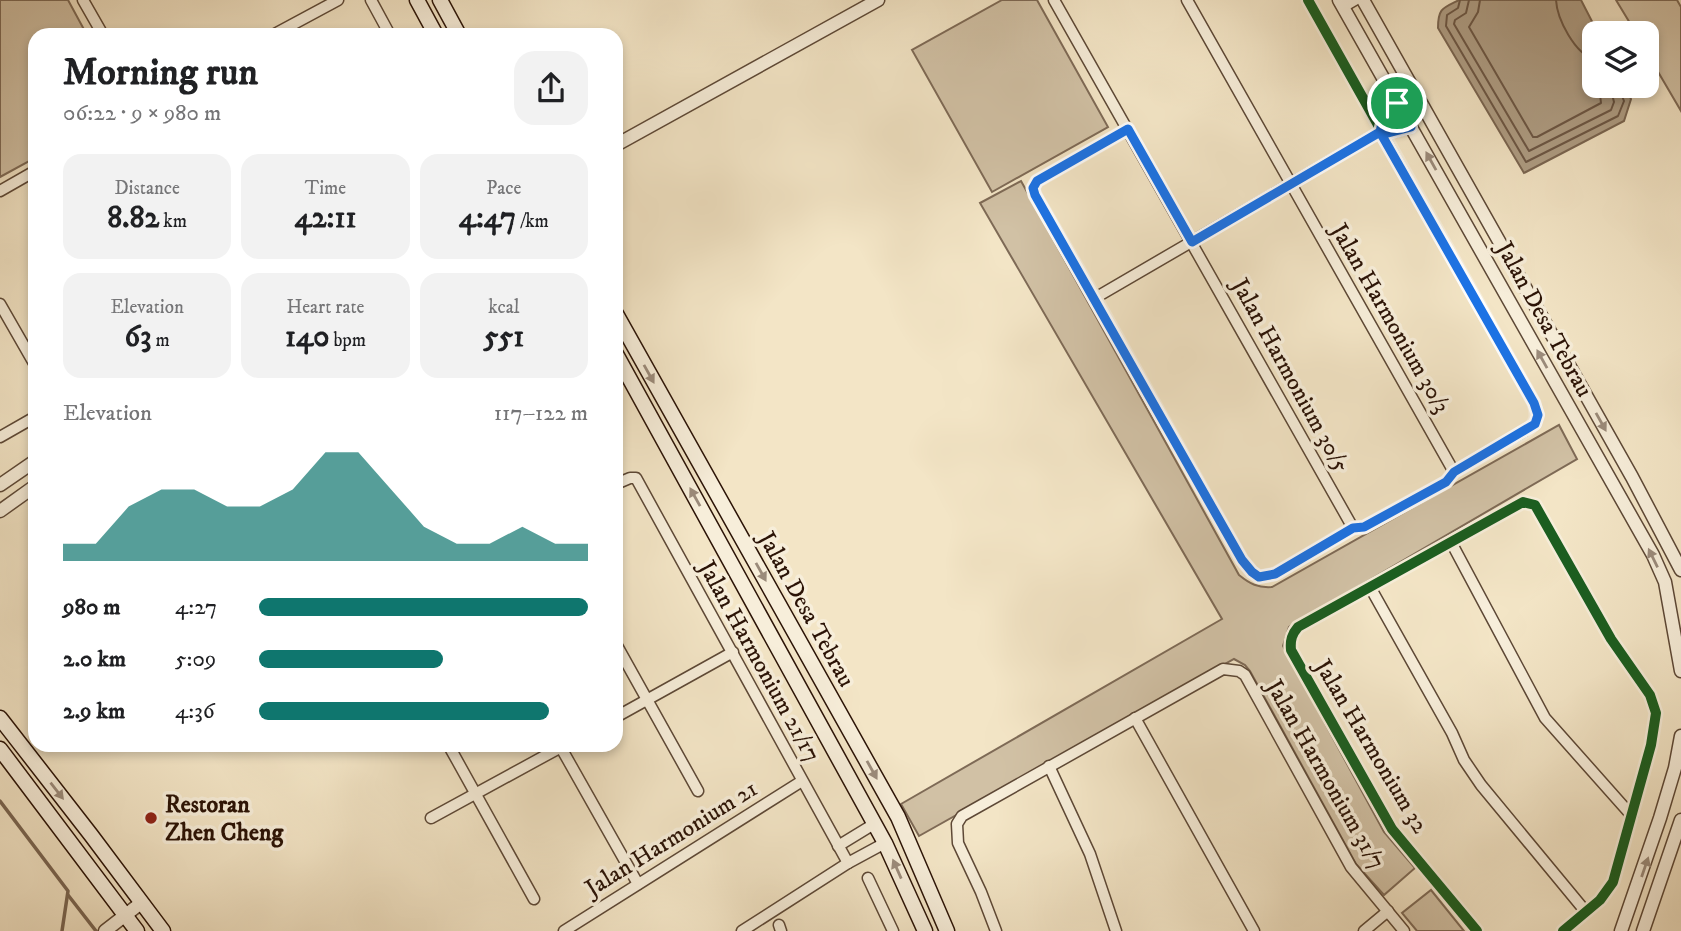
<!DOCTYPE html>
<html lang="en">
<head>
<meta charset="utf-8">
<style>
  :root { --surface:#fff; --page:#f2f2f2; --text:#202124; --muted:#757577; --accent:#0f766e }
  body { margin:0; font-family:"IM FELL DW Pica",serif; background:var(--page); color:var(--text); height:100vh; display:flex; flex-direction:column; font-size:26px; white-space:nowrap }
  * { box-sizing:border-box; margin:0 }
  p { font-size:23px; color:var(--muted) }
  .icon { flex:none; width:38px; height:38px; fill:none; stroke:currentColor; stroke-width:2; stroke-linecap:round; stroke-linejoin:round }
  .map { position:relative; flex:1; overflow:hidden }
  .panel { position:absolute; left:28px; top:28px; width:595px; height:724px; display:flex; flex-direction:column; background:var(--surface); border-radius:21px; box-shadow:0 4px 10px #0003 }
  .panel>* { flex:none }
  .buttons { position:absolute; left:1582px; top:21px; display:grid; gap:14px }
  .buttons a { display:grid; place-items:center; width:77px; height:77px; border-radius:14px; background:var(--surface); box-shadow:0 4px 10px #0003; font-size:35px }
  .pin { position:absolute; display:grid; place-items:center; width:60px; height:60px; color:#fff; margin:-30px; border:4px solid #fff; border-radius:50%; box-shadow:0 2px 7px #0007 }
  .round { display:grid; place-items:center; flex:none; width:74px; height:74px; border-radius:21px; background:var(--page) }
  .head { display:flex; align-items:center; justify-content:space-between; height:119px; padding:0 35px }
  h1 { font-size:38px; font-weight:700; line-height:52px }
  .figures { display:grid; grid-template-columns:repeat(3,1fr); gap:10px; height:119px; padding:7px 35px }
  .figures div { display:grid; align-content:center; border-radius:18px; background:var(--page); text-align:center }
  .figures b { font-size:30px; font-weight:700 }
  .figures small { font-size:19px; font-weight:400 }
  .figures p { font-size:19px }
  .chart { height:196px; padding:14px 35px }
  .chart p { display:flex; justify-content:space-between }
  .chart svg { width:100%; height:126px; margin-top:7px; fill:var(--accent); opacity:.7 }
  ul { padding:0 35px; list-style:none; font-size:23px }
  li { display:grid; grid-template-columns:112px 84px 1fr; align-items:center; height:52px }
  li i { height:18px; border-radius:9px; background:var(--accent) }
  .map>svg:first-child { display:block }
  .green { fill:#d1c1a5; stroke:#7e6a56; stroke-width:2 }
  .water { fill:#af9e85; stroke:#7a6652; stroke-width:2 }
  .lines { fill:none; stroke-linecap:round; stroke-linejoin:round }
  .shore { stroke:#6d5846; stroke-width:2 }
  .stream { stroke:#7a6652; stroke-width:3.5 }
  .minor-casing { stroke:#5d4836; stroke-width:13 }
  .tertiary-casing { stroke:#5d4836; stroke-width:15 }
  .secondary-casing { stroke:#2b1306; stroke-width:17 }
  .minor { stroke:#f7eeda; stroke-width:10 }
  .tertiary { stroke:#f7eeda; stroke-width:12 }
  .secondary { stroke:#f7eeda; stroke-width:14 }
  .cycleway-casing { stroke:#f7eeda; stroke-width:15 }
  .cycleway { stroke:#1b5e20; stroke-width:10 }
  .oneway { fill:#9b8b7b }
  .route-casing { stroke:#fff; stroke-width:14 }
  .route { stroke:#1a73e8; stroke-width:9 }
  .poi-dot { fill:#8f2418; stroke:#f7eeda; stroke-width:2.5 }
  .labels { text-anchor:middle; stroke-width:7; stroke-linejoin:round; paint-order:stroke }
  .street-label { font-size:24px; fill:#2b1306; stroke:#f7eeda }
  .poi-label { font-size:24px; font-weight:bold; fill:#2b1306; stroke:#f7eeda; text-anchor:start }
</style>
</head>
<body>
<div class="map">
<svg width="1681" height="931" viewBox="0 0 1681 931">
  <rect width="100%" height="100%" fill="#f3e5c6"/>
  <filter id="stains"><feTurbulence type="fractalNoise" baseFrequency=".00286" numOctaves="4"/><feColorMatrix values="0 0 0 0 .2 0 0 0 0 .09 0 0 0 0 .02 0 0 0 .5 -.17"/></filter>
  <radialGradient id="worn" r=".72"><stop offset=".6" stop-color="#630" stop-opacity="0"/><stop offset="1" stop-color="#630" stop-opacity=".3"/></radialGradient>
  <g class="green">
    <path d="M 0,0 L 68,0 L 87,35 L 35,35 L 35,158 L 0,177 Z"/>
    <path d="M 1002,0 L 1037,0 L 1108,127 L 992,192 L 912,50 Z"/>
    <path d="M 1616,0 L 1677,0 L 1681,7 L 1681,111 L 1647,53 L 1647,33 L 1636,33 Z"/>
    <path d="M 1021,181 L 1239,575 C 1250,584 1258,588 1272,587 L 1559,425 L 1577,459 L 1289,627 L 1283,646 L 1384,832 L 1415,868 L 1384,895 L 1356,864 L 1250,671 L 1245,665 L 1234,659 L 919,836 L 901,804 L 1222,619 L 980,203 Z"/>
    <path d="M 1431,890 L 1464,931 L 1417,931 L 1402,913 Z"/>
  </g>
  <path class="water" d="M 1459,0 L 1581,0 L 1598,33 L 1594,33 L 1594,86 L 1624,86 L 1631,99 L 1624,121 L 1524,173 L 1438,28 C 1438,8 1443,8 1459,0 Z"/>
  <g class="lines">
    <g class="shore">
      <path d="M 1460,0 L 1458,8 L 1447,15 L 1446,26 L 1526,162 L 1618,116 L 1624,101 L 1618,86"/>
      <path d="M 1469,0 L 1466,13 L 1455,20 L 1454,24 L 1529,151 L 1611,110 L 1614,102 L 1610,86"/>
      <path d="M 1480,0 L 1478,12 L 1469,27 L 1533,137 L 1537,137 L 1601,103 L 1599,86"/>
      <path d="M 1556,0 C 1557,19 1575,54 1594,59"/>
    </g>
    <g class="stream">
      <path d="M 0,801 L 68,891 L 62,931"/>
      <path d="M 68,895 L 96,931"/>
    </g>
    <g class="minor-casing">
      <g id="minor">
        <path d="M 83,0 L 103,35"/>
        <path d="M 371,0 L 390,35"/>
        <path d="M 1054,0 L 1353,528"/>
        <path d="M 1187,0 L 1454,472"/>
        <path d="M 1343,7 L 1355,0"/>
        <path d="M 273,35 L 338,0"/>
        <path d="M 1128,129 L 1037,181 L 1033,188 L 1035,195 L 1095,298 L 1242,560 L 1252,572 L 1259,577 L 1275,574 L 1353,528 L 1364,527 L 1446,482 L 1454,472 L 1525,432 C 1537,423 1538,417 1534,403 L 1308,0"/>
        <path d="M 1380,132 L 1382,123 L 1397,103"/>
        <path d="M 0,191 L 35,171"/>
        <path d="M 1095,298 L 1380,132 L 1388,133 L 1411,127"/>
        <path d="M 0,304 L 35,365"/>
        <path d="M 0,437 L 35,417"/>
        <path d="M 616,484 L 630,478 L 636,478 L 848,863"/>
        <path d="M 1451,542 L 1545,718 L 1632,816"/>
        <path d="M 1370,587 L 1452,733 L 1464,760 L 1481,785 L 1586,912"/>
        <path d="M 616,644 L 698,791"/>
        <path d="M 616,717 L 733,652"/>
        <path d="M 1135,718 L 1254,931"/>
        <path d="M 449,746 L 534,899"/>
        <path d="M 560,746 L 638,884"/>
        <path d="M 1049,766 L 1090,854 L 1116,931"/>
        <path d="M 431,818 L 563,746"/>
        <path d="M 838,846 L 874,824"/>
        <path d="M 868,878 L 893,931"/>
        <path d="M 779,925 L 781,931"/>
        <path d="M 564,931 L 802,781"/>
        <path d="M 742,931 L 848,863 L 885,843"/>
        <path d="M 996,931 L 981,892 L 958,843 L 957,824 L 962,816 L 1223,669 L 1239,671 L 1245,675 L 1351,867 L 1404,931"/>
        <path d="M 1364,931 L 1388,911"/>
        <path d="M 1477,931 L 1392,829 L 1291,650 C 1290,640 1292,634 1298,627 L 1523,502 L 1535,505 L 1611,639 L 1650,695 L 1656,713 L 1651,745 L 1613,882 L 1600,900 L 1563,931"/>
      </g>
    </g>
    <g class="tertiary-casing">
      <g id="tertiary">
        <path d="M 1339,0 L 1653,555 L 1665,582 L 1681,671"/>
        <path d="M 1363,0 L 1632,477 L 1681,570"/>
        <path d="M 616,145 L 878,0"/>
        <path d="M 0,485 L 35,461"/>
        <path d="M 0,511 L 35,486"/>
        <path d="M 105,931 L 141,903"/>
        <path d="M 1621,931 L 1660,818 L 1675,768 L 1681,736"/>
        <path d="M 1643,931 L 1681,820"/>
      </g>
    </g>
    <g class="secondary-casing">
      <g id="secondary">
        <path d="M 417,0 L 436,35"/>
        <path d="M 440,0 L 459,35"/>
        <path d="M 616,314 L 898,817 L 947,931"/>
        <path d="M 616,354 L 885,843 L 925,931"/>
        <path d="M 0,718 L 91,835 L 163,931"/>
        <path d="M 0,749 L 137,931"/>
      </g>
    </g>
    <use href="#minor" class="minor"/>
    <use href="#tertiary" class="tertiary"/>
    <use href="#secondary" class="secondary"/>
    <g class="cycleway-casing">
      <g id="cycleway">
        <path d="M 1128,129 L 1037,181 L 1033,188 L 1035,195 L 1095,298 L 1242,560 L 1252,572 L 1259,577 L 1275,574 L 1353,528 L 1364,527 L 1446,482 L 1454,472 L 1525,432 C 1537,423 1538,417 1534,403 L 1308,0"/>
        <path d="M 1477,931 L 1392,829 L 1291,650 C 1290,640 1292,634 1298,627 L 1523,502 L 1535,505 L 1611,639 L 1650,695 L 1656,713 L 1651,745 L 1613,882 L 1600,900 L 1563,931"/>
      </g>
    </g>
    <use href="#cycleway" class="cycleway"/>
  </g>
  <defs><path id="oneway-solid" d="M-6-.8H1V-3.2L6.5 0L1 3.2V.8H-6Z" transform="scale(1.75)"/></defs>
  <g class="oneway">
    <use href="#oneway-solid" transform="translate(1431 161) rotate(-119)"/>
    <use href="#oneway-solid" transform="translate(1542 359) rotate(-119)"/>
    <use href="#oneway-solid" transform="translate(649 374) rotate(61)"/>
    <use href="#oneway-solid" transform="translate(1601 422) rotate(61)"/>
    <use href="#oneway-solid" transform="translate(695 497) rotate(-119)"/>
    <use href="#oneway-solid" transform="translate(1653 558) rotate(-116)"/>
    <use href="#oneway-solid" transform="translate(761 572) rotate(61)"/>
    <use href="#oneway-solid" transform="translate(872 770) rotate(61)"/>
    <use href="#oneway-solid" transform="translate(57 791) rotate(52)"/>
    <use href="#oneway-solid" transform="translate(1645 867) rotate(-71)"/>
    <use href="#oneway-solid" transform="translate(897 869) rotate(-114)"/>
  </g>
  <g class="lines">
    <g class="route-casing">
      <path id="route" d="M 1397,103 L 1382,123 L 1380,132 L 1192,242 L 1128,129 L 1037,181 L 1033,188 L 1035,195 L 1242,560 L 1252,572 L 1259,577 L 1275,574 L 1353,528 L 1364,527 L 1446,482 L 1454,472 L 1535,424 L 1538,415 L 1534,403 L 1380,132 L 1388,133 L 1411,127 L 1397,103"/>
    </g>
    <use href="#route" class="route"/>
  </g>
  <circle class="poi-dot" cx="151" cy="818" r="7"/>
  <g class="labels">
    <g class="street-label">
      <text transform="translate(1391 318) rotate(60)" y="8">Jalan Harmonium 30/3</text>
      <text transform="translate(1545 319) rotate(61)" y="8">Jalan Desa Tebrau</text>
      <text transform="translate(1291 375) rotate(61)" y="8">Jalan Harmonium 30/5</text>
      <text transform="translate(807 609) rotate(61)" y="8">Jalan Desa Tebrau</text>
      <text transform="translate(760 661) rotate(61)" y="8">Jalan Harmonium 21/17</text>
      <text transform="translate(1372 746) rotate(59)" y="8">Jalan Harmonium 32</text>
      <text transform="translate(1326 774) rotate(60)" y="8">Jalan Harmonium 31/7</text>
      <text transform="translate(671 838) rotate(-32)" y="8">Jalan Harmonium 21</text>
    </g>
    <g class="poi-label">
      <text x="165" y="812">Restoran<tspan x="165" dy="28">Zhen Cheng</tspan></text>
    </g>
  </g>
  <rect width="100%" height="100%" filter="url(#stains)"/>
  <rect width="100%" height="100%" fill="url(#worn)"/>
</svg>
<div class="buttons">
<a><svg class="icon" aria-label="layers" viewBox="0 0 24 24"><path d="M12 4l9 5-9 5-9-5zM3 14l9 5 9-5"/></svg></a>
</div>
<div class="pin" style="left:1397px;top:103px;background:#1e9e55"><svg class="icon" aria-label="arrive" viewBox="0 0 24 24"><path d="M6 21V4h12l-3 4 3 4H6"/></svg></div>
<section class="panel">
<div class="head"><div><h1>Morning run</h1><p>06:22 · 9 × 980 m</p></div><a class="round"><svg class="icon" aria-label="share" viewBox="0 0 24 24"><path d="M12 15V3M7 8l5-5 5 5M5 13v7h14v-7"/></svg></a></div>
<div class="figures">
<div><p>Distance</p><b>8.82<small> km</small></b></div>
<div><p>Time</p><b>42:11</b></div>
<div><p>Pace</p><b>4:47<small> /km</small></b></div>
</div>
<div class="figures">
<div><p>Elevation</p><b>63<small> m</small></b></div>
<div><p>Heart rate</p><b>140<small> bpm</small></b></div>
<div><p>kcal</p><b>551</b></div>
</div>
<div class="chart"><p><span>Elevation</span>117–122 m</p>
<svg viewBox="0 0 160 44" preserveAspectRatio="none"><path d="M0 44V38L10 38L20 25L30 19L40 19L50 25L60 25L70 19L80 6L90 6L100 19L110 32L120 38L130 38L140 32L150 38L160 38V44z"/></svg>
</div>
<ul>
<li><b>980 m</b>4:27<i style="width:100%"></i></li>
<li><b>2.0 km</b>5:09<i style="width:56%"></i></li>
<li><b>2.9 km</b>4:36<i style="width:88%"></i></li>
</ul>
</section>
</div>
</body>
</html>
